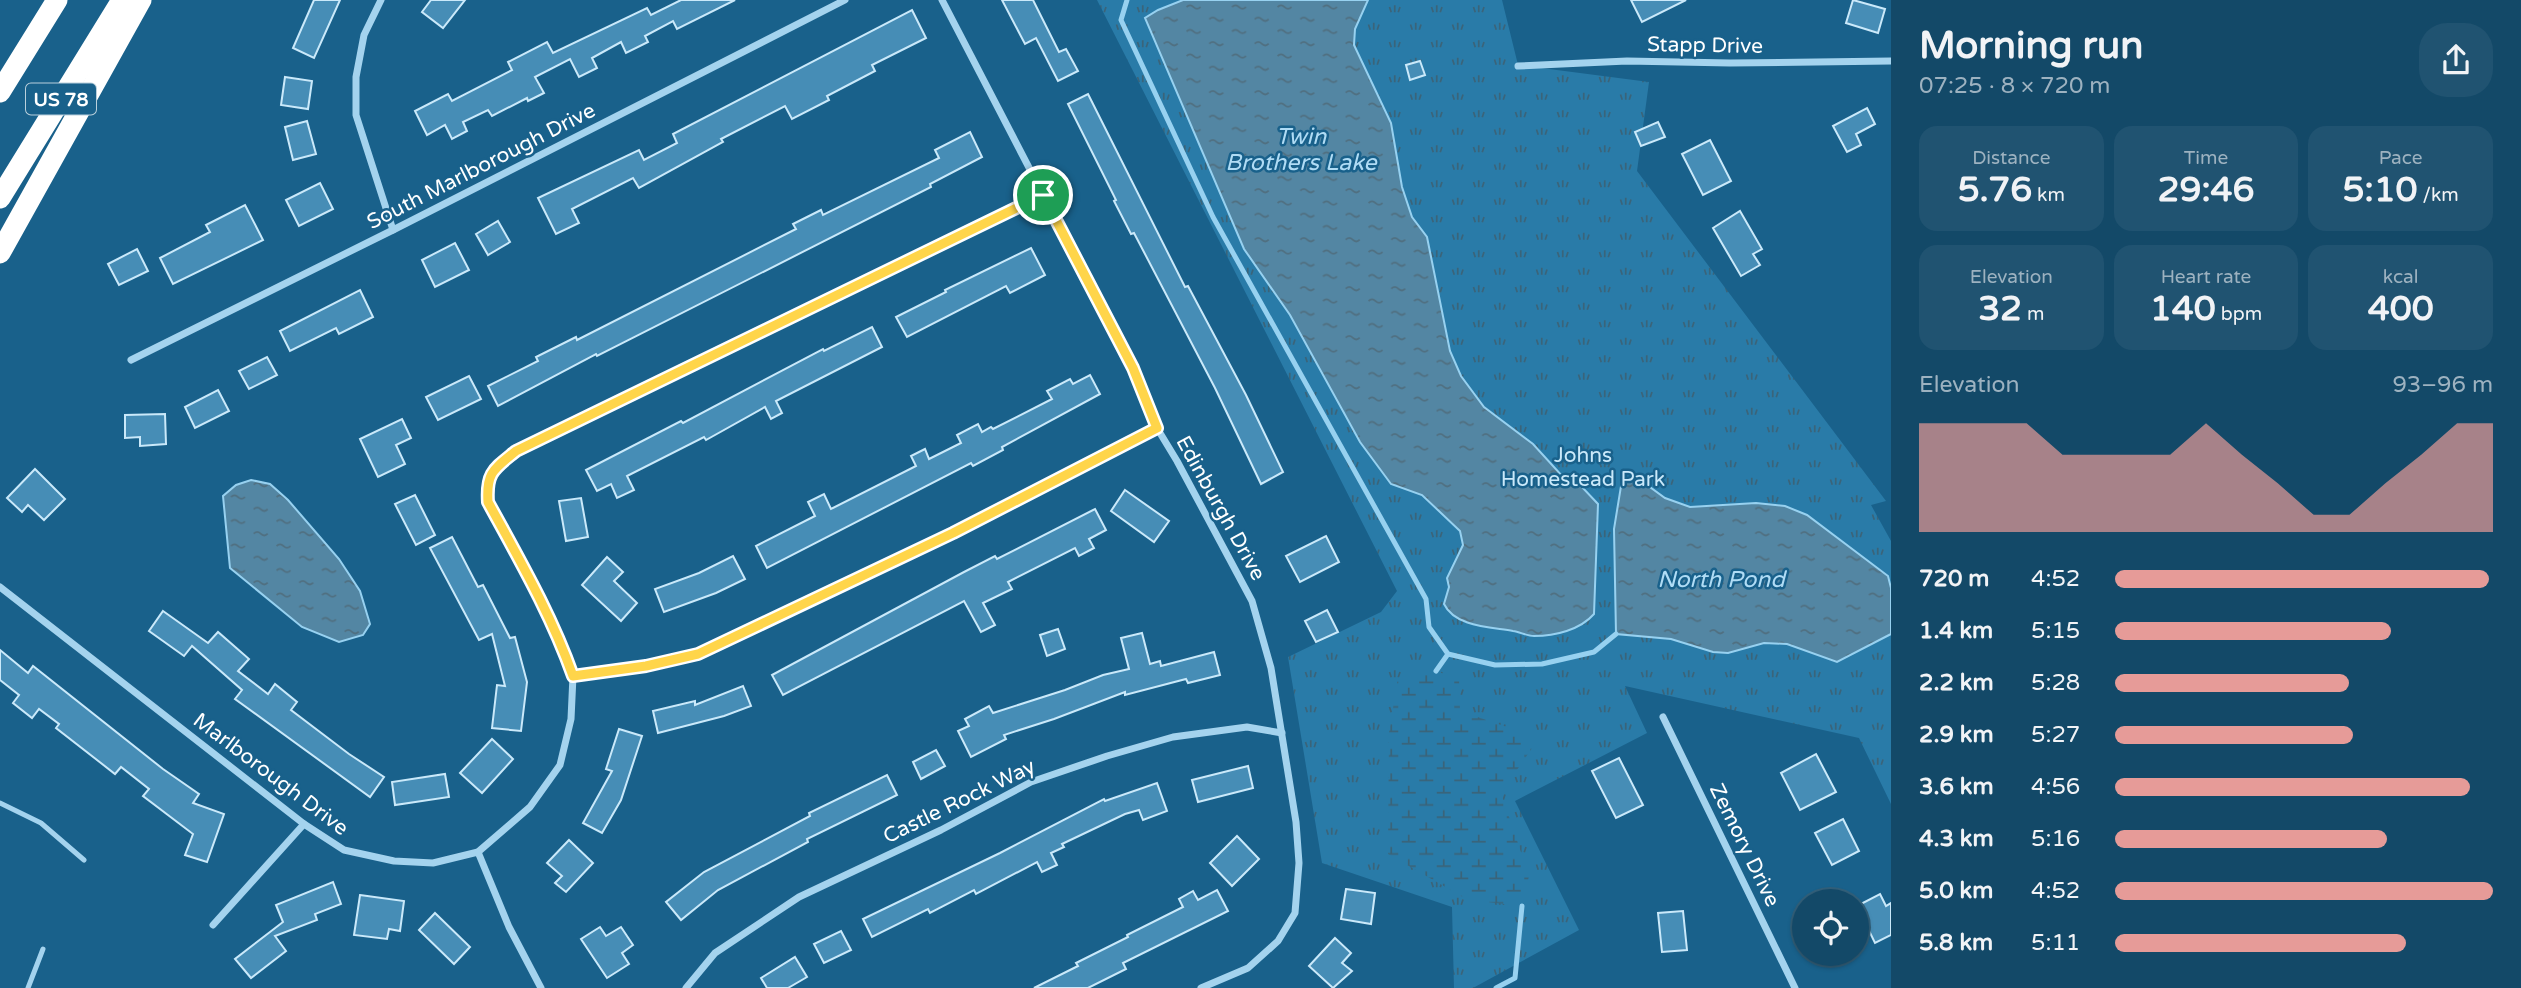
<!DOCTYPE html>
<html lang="en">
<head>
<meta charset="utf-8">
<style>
  :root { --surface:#134968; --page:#205371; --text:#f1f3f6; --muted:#9db2c0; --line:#32617c; --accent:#e69b98 }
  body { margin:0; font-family:"Varela Round",sans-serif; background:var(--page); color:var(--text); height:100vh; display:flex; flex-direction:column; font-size:26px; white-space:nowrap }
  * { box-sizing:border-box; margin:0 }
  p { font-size:23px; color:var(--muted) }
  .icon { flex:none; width:38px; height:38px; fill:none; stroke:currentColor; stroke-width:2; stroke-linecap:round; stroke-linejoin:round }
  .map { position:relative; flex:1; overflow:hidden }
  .details { display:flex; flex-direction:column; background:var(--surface); width:630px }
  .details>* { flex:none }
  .tools { position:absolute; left:1792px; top:889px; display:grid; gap:14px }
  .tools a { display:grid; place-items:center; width:77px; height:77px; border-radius:50%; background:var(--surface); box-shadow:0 2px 5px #0004,0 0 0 2px var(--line); font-size:35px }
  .pin { position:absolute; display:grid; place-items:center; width:60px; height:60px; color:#fff; margin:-30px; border:4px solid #fff; border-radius:50%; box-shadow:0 2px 7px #0007 }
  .round { display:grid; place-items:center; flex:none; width:74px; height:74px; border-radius:28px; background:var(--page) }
  .headline { display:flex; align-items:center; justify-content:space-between; height:119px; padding:0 28px }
  h1 { font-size:38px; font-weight:700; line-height:52px }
  .stats { display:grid; grid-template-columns:repeat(3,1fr); gap:10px; height:119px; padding:7px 28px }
  .stats div { display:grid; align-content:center; border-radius:18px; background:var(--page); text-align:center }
  .stats b { font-size:35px; font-weight:700 }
  .stats small { font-size:19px; font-weight:400 }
  .stats p { font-size:19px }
  .chart { height:196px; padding:14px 28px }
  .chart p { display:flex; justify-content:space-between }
  .chart svg { width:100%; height:126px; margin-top:7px; fill:var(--accent); opacity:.7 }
  ul { padding:0 28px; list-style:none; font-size:23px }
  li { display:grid; grid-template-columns:112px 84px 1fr; align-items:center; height:52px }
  li i { height:18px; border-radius:9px; background:var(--accent) }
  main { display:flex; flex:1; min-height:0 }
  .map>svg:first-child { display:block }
  .grass { fill:url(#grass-tufts) }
  .wetland { fill:url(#wetland-marsh) }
  .water { fill:url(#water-ripples); stroke:#97d1f0; stroke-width:2 }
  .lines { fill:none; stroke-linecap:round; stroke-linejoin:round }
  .stream { stroke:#97d1f0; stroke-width:5 }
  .building { fill:#468db6; stroke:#cae9fa; stroke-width:2 }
  .service { stroke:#a4d3ee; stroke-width:5 }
  .minor { stroke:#a4d3ee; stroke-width:7 }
  .motorway { stroke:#fff; stroke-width:21 }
  .route-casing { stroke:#fff; stroke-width:14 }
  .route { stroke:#ffd54a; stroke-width:9 }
  .labels { text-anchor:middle; stroke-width:5; stroke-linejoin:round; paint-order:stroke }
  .shield { fill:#19618b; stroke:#bad0dc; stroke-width:2 }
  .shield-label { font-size:19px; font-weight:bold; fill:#fff }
  .street-label { font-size:21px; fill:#fff; stroke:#19618b }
  .park-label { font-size:21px; fill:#cae9fa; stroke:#19618b }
  .water-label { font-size:23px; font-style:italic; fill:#b0dcf5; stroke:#19618b }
</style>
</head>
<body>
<main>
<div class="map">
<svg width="1891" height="988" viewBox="0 0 1891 988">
  <defs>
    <pattern id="grass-tufts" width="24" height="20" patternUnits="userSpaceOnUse" patternTransform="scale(1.75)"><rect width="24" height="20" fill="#297ba8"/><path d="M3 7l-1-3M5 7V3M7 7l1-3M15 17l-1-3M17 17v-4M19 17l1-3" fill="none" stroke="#3a647a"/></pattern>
    <pattern id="wetland-marsh" width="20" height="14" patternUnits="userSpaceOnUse" patternTransform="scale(1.75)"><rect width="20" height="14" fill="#297ba8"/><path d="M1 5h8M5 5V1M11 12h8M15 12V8" fill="none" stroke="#3a647a"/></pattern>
    <pattern id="water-ripples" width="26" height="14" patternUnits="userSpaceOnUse" patternTransform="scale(1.75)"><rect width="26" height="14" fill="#5386a3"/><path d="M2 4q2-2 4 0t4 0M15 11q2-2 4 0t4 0" fill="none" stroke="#506f80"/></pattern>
  </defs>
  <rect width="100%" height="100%" fill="#19618b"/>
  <path class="grass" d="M 1097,0 L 1502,0 L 1518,65 L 1649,82 L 1637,171 L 1886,501 L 1871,505 L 1891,541 L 1891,804 L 1859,738 L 1625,686 L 1647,733 L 1515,801 L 1579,930 L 1473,988 L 1454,988 L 1452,907 L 1322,863 L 1288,657 L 1381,612 L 1397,591 Z"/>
  <path class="wetland" d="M 1427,668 L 1459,679 L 1460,711 L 1539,738 L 1501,793 L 1529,876 L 1522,906 L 1468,900 L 1388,854 L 1389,733 L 1398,678 Z"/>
  <g class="water">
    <path d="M 1183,0 L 1368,0 L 1355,29 L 1354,45 L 1391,123 L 1402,187 L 1412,217 L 1427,237 L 1450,351 L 1461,376 L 1484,407 L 1533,444 L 1563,477 L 1582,487 L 1598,504 L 1594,614 C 1580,630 1555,636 1534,636 C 1527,636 1520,632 1513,631 C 1491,627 1455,627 1444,604 L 1449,587 L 1447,578 L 1463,545 L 1460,531 L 1422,495 L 1391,484 L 1360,442 L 1290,315 L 1244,249 L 1145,18 L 1158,10 Z"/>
    <path d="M 251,480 L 270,484 L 288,500 L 339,559 L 360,591 L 370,624 L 363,635 L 339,642 L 302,627 L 230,568 L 223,496 L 236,485 Z"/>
    <path d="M 1622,480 L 1643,482 L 1665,498 L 1690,507 L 1756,503 L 1785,506 L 1807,515 L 1888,576 L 1891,588 L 1891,634 L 1837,662 L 1787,644 L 1764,643 L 1728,653 L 1713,652 L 1671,639 L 1616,634 L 1614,529 Z"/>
  </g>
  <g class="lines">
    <g class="stream">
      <path d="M 1127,0 L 1121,20 L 1213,217 L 1426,599 L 1429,627 L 1448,654 L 1495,665 L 1542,664 L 1594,652 L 1616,634"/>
      <path d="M 1436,671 L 1448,654"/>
      <path d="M 1496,988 L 1515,978 L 1522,906"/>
    </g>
  </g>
  <g class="building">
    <path d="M 314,0 L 340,0 L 314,58 L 293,48 Z"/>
    <path d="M 431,0 L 465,0 L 443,28 L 422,12 Z"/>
    <path d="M 681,0 L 735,0 L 677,29 L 673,21 L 645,36 L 648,42 L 626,53 L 621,42 L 592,58 L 597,68 L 579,77 L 570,59 L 535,77 L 544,93 L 528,101 L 527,98 L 492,116 L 488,110 L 463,122 L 467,131 L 452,139 L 445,125 L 427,135 L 415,111 L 448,94 L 452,101 L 512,70 L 508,62 L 547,42 L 553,53 L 647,8 L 651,15 Z"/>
    <path d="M 1002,0 L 1033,0 L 1059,52 L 1066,49 L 1078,71 L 1058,81 L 1036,38 L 1025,44 Z"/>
    <path d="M 1631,0 L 1686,0 L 1642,22 Z"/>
    <path d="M 1853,0 L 1885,9 L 1878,33 L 1846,23 Z"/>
    <path d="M 912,10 L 926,38 L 872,65 L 875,71 L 827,96 L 829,100 L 792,119 L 785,106 L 721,139 L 723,142 L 639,188 L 633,178 L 572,209 L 579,223 L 556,234 L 538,198 L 639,150 L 644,160 L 677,143 L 673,134 Z"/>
    <path d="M 1420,61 L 1425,75 L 1410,80 L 1406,65 Z"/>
    <path d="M 285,77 L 312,81 L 308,109 L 281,105 Z"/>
    <path d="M 1088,94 L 1185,287 L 1188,286 L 1246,395 L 1283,472 L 1261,484 L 1215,388 L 1134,233 L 1131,234 L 1114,201 L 1116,200 L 1068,104 Z"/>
    <path d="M 1867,108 L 1875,124 L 1856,134 L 1861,145 L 1847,152 L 1833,126 Z"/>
    <path d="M 307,121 L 316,154 L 293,160 L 285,127 Z"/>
    <path d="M 1658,122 L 1665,137 L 1641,146 L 1635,132 Z"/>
    <path d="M 970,132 L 982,157 L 930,184 L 931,187 L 597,356 L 596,354 L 498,406 L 488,386 L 538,361 L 536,357 L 576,337 L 577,340 L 796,229 L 793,224 L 821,210 L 823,215 L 939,158 L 935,150 Z"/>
    <path d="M 1710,140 L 1731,181 L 1703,195 L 1682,154 Z"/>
    <path d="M 320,183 L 333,209 L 299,226 L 286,200 Z"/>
    <path d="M 245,205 L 263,240 L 173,284 L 160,258 L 210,232 L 206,225 Z"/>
    <path d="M 1740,211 L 1762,249 L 1753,254 L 1760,265 L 1741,276 L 1713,228 Z"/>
    <path d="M 498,221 L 510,242 L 488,255 L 476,234 Z"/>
    <path d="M 455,243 L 469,270 L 435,287 L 422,260 Z"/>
    <path d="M 1031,248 L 1045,275 L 1010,293 L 1006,286 L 907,337 L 896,317 L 946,292 L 945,290 Z"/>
    <path d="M 137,249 L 148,271 L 119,285 L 108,264 Z"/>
    <path d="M 360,290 L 373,317 L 339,334 L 336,328 L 290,351 L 280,331 Z"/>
    <path d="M 872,327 L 882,347 L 776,401 L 782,413 L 771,419 L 765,407 L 706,440 L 704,437 L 627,476 L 634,490 L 617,498 L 611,484 L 597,491 L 586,470 L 681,421 L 683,423 L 823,349 L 824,351 Z"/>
    <path d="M 267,357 L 277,375 L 249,389 L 239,371 Z"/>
    <path d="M 1090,375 L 1100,394 L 1002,447 L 1003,450 L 973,466 L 971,463 L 767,568 L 756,546 L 815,516 L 808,502 L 824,494 L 831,509 L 916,466 L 911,456 L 925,449 L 929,459 L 961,443 L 957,435 L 978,424 L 982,432 L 991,427 L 993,429 L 1052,399 L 1047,391 L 1070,379 L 1073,384 Z"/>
    <path d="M 469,376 L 481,399 L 438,420 L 426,397 Z"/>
    <path d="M 218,390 L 229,411 L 195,428 L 185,407 Z"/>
    <path d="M 165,414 L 166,444 L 140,446 L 140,437 L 125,438 L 125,415 Z"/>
    <path d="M 402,419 L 411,438 L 396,445 L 405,464 L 378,477 L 360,439 Z"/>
    <path d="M 35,469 L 65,499 L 44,520 L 28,505 L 22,512 L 7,498 Z"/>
    <path d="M 1125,490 L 1169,521 L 1154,542 L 1111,511 Z"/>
    <path d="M 415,495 L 435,535 L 416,545 L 395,504 Z"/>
    <path d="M 581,498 L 588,537 L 566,541 L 559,501 Z"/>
    <path d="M 1095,509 L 1106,530 L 1089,539 L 1094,548 L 1079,556 L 1075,548 L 1008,582 L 1012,589 L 983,603 L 995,625 L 981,632 L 964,601 L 783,695 L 772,675 L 964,572 L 995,556 L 997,559 Z"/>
    <path d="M 1326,536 L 1339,562 L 1300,582 L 1286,556 Z"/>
    <path d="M 452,537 L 478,587 L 483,585 L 510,638 L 515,637 L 527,682 L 521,731 L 492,728 L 497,685 L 505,686 L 492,634 L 479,640 L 430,548 Z"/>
    <path d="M 733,556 L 745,579 L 716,593 L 664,612 L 655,589 L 699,573 Z"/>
    <path d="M 607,557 L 623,572 L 614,581 L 637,603 L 621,621 L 582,585 Z"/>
    <path d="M 1327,610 L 1338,632 L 1316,642 L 1305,621 Z"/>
    <path d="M 163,611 L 208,643 L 218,632 L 249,659 L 238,671 L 268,694 L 275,684 L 297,702 L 291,710 L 349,754 L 384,777 L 370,797 L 235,699 L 242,690 L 192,646 L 184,656 L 149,631 Z"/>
    <path d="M 1058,629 L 1065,649 L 1047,656 L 1040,635 Z"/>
    <path d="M 1142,633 L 1150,664 L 1160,661 L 1161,666 L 1214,652 L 1220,675 L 1188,683 L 1186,679 L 1125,695 L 1125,692 L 1054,719 L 1004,735 L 1006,739 L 971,757 L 958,731 L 969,726 L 965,719 L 989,706 L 993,713 L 1065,690 L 1103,675 L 1129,669 L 1121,638 Z"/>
    <path d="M 0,650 L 28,673 L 33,666 L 163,769 L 199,794 L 193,803 L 224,814 L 207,862 L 185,855 L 193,834 L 143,796 L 149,789 L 121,767 L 115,774 L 56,728 L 59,724 L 39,709 L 32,718 L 13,703 L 19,695 L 0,680 Z"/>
    <path d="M 743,686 L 751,706 L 724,716 L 658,733 L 653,711 L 695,701 L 695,705 Z"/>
    <path d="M 619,729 L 642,736 L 621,800 L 602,833 L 583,823 L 612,771 L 606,769 Z"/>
    <path d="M 492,739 L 513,759 L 482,793 L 460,773 Z"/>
    <path d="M 936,750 L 945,766 L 921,779 L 913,762 Z"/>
    <path d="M 1816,754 L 1836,792 L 1800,810 L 1781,773 Z"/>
    <path d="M 1619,758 L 1643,805 L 1616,818 L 1592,771 Z"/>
    <path d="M 1248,766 L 1253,788 L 1198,802 L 1192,780 Z"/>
    <path d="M 445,774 L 449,797 L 395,805 L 392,782 Z"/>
    <path d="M 887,775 L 897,795 L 807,839 L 808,842 L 718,890 L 681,920 L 666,902 L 704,872 L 810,816 L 809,813 Z"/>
    <path d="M 1157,783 L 1167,811 L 1143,820 L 1139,810 L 1125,814 L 1062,844 L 1064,847 L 1051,853 L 1057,865 L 1042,872 L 1037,862 L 976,894 L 974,890 L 930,913 L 928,909 L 872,937 L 863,919 L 1000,853 L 1104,799 L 1105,801 Z"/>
    <path d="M 1843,819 L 1859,851 L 1832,865 L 1815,833 Z"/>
    <path d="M 1237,836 L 1259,859 L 1232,886 L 1210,863 Z"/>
    <path d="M 569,840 L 593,863 L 566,892 L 555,883 L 562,876 L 547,863 Z"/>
    <path d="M 333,882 L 341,904 L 315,914 L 317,920 L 275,936 L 286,951 L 251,978 L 235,959 L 283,922 L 276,905 Z"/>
    <path d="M 1346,889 L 1375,893 L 1371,924 L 1341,919 Z"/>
    <path d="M 1217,890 L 1228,911 L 1123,963 L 1126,969 L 1088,988 L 1034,988 L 1078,966 L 1076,963 L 1128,937 L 1127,935 L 1183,907 L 1179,899 L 1193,891 L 1198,900 Z"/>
    <path d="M 1880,894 L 1886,906 L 1891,903 L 1891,935 L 1875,943 L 1857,906 Z"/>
    <path d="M 360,895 L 404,901 L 400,931 L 389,929 L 387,939 L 354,935 Z"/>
    <path d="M 1683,911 L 1687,950 L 1662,952 L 1658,913 Z"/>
    <path d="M 435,913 L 470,947 L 454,964 L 419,930 Z"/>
    <path d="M 600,927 L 606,936 L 621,927 L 633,945 L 622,953 L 629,964 L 607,978 L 581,939 Z"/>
    <path d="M 841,931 L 851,950 L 824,963 L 814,944 Z"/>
    <path d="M 1335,938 L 1351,953 L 1342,963 L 1352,971 L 1333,988 L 1309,966 Z"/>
    <path d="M 795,957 L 807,977 L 788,988 L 767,988 L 761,978 Z"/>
  </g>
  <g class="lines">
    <g class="service">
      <path d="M 0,803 L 41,823 L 84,860"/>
      <path d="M 28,988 L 43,949"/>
    </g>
    <g class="minor">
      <path d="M 381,0 L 364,35 L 356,77 L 356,115 L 393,230"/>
      <path d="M 942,0 L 1133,368 L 1157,428 L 1177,461 L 1252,601 L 1271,668 L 1296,822 L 1299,863 L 1295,913 L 1278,941 L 1248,968 L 1201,988"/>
      <path d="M 1518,66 L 1627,61 L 1730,63 L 1891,61"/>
      <path d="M 131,360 L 393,230 L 845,0"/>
      <path d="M 0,587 L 304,824 L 344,850 L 394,861 L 433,863 L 478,852 L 530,807 L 560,765 L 571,719 L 573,676 L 557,633 L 539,594 L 488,502 C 486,472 494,469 516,451 L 1043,195"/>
      <path d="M 573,676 L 646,666 L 698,654 L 953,533 L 1157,428"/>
      <path d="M 1663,717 L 1795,988"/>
      <path d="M 478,852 L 509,927 L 541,988"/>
      <path d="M 213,925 L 304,824"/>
      <path d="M 686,988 L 715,953 L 799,897 L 941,830 L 1031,782 L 1107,756 L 1173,737 L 1247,727 L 1282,733"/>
    </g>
    <g class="motorway">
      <path d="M 0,92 L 57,0"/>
      <path d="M 0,198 L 122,0"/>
      <path d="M 0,253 L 141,0"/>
    </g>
  </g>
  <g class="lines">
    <g class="route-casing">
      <path id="route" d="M 1043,195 L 1133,368 L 1157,428 L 953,533 L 698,654 L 646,666 L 573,676 C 551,614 519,559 488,502 C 486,472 494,469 516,451 Z"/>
    </g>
    <use href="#route" class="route"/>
  </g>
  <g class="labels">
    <rect class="shield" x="26" y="83.5" width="70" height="31" rx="5"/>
    <g class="shield-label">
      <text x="61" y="106">US 78</text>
    </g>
    <g class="street-label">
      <text transform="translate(1705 45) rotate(1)" y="7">Stapp Drive</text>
      <text transform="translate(481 166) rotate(-27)" y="7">South Marlborough Drive</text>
      <text transform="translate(1221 508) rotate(61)" y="7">Edinburgh Drive</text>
      <text transform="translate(271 774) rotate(37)" y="7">Marlborough Drive</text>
      <text transform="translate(959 801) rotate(-26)" y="7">Castle Rock Way</text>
      <text transform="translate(1745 845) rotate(64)" y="7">Zemory Drive</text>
    </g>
    <g class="park-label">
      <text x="1583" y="462">Johns<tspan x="1583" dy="24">Homestead Park</tspan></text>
    </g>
    <g class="water-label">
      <text x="1301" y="144">Twin<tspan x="1301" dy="26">Brothers Lake</tspan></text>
      <text x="1721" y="587">North Pond</text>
    </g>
  </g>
</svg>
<div class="tools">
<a><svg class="icon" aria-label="locate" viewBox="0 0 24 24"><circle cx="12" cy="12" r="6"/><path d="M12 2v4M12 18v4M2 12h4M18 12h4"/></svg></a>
</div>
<div class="pin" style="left:1043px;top:195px;background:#1e9e55"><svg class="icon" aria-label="arrive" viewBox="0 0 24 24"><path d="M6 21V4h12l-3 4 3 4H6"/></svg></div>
</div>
<section class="details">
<div class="headline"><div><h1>Morning run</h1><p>07:25 · 8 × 720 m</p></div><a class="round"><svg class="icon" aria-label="share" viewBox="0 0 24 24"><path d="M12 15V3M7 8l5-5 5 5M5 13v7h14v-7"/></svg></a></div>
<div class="stats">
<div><p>Distance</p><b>5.76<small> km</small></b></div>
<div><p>Time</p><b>29:46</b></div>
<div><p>Pace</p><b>5:10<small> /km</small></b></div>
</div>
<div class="stats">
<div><p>Elevation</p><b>32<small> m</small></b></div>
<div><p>Heart rate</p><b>140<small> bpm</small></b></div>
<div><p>kcal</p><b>400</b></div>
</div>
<div class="chart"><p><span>Elevation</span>93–96 m</p>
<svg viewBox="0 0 160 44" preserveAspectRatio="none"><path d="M0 44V6L10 6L20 6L30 6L40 17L50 17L60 17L70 17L80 6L90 17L100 27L110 38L120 38L130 27L140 17L150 6L160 6V44z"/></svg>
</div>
<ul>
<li><b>720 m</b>4:52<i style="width:99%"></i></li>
<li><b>1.4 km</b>5:15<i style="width:73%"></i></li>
<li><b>2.2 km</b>5:28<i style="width:62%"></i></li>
<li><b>2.9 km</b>5:27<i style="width:63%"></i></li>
<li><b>3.6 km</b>4:56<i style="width:94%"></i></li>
<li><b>4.3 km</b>5:16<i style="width:72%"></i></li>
<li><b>5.0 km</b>4:52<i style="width:100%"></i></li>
<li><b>5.8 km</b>5:11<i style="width:77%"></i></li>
</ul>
</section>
</main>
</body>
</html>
